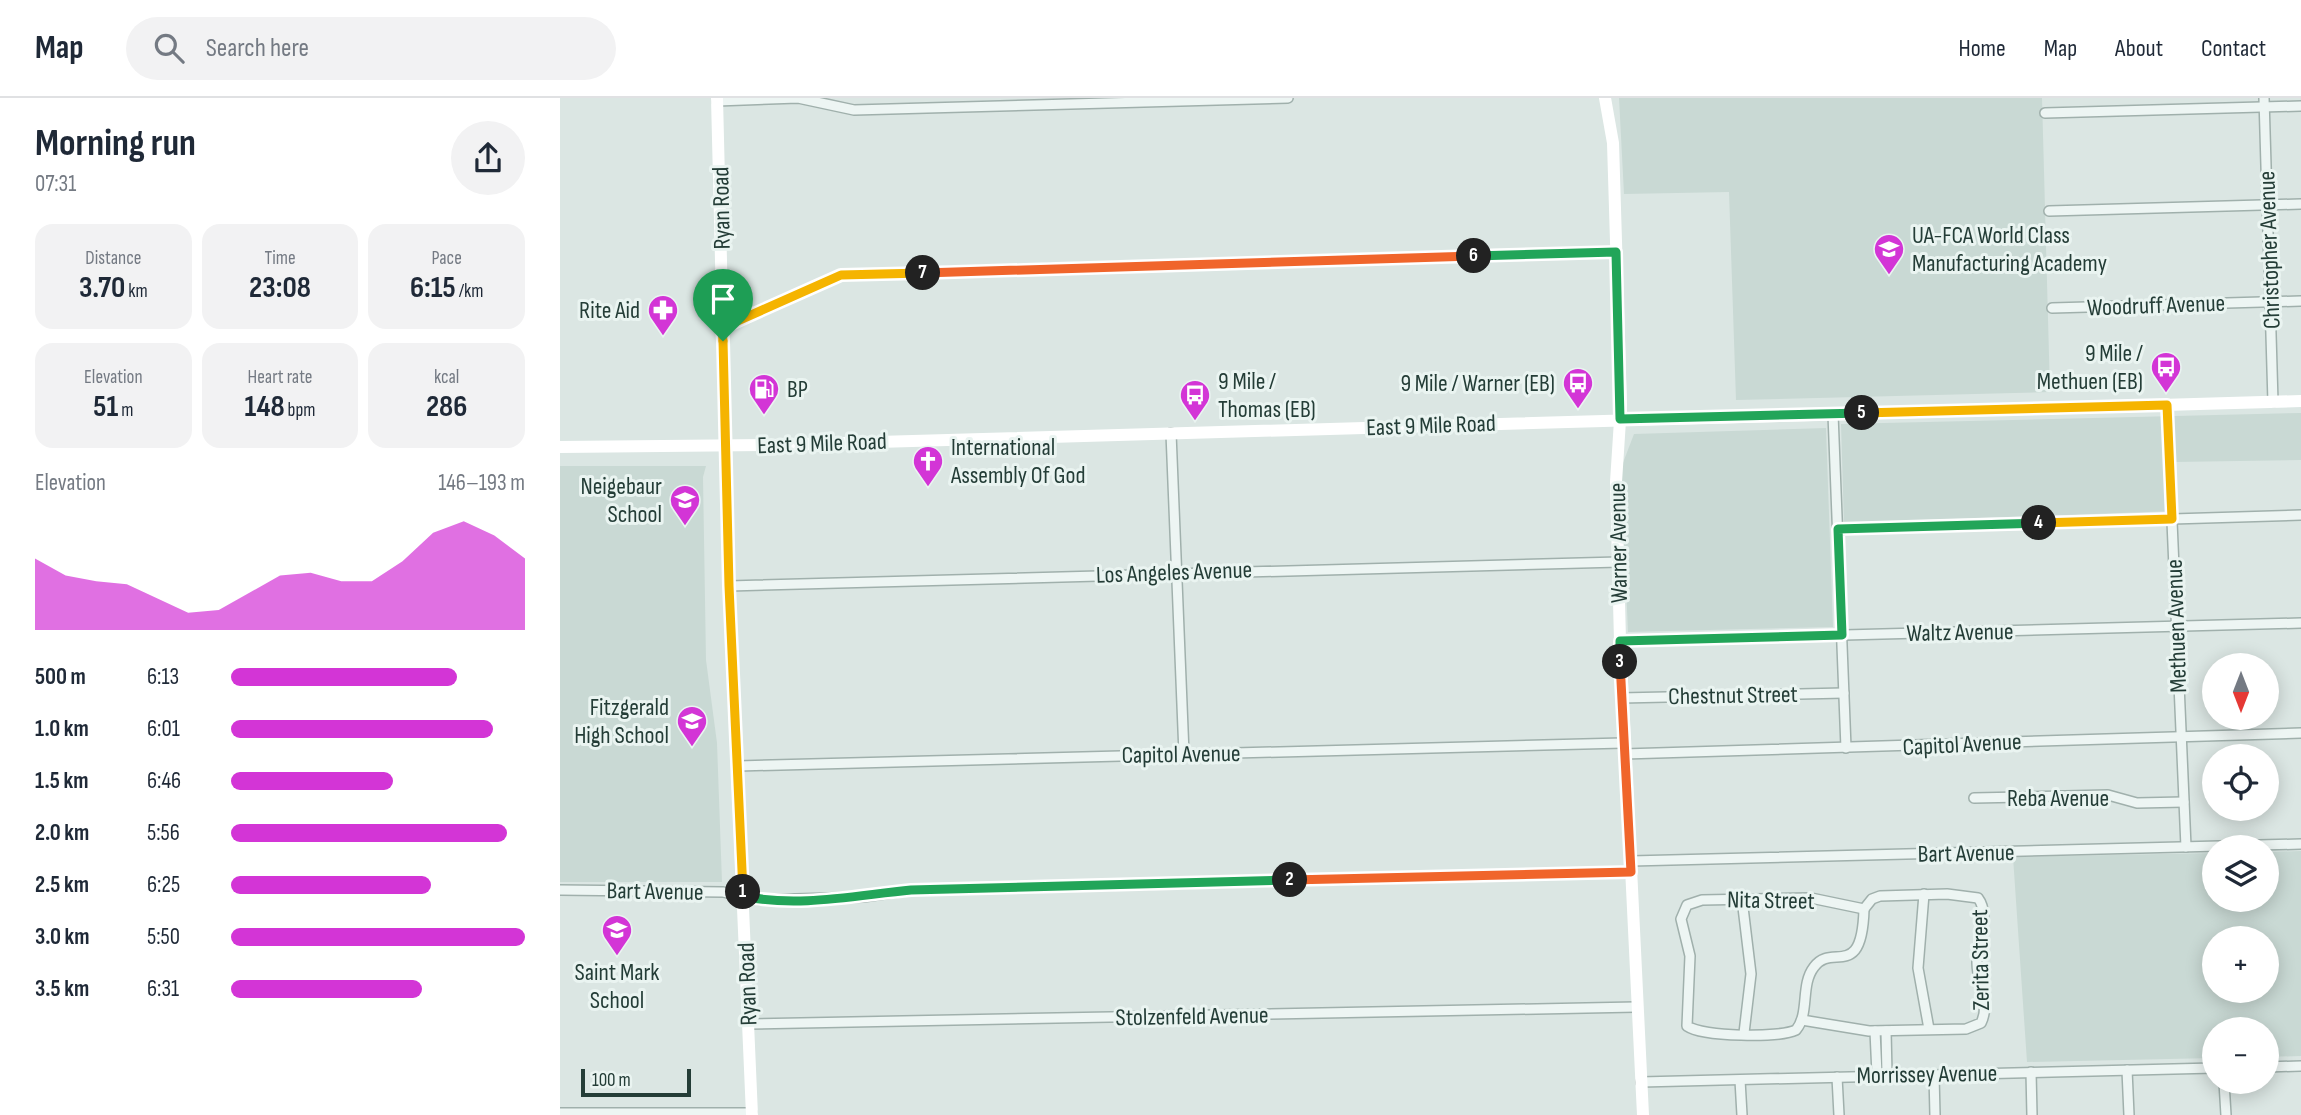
<!DOCTYPE html>
<html lang="en">
<head>
<meta charset="utf-8">
<style>
  :root { --surface:#fff; --page:#f2f2f3; --text:#1f2937; --muted:#747a83; --line:#e0e1e3; --accent:#d335d6 }
  body { margin:0; font-family:"Sofia Sans Condensed",sans-serif; background:var(--page); color:var(--text); height:100vh; display:flex; flex-direction:column; font-size:26px; white-space:nowrap }
  * { box-sizing:border-box; margin:0 }
  p { font-size:23px; color:var(--muted) }
  .icon { flex:none; width:38px; height:38px; fill:none; stroke:currentColor; stroke-width:2; stroke-linecap:round; stroke-linejoin:round }
  .map { position:relative; flex:1; overflow:hidden }
  .drawer { display:flex; flex-direction:column; background:var(--surface); width:560px }
  .drawer>* { flex:none }
  .needle { width:46px; rotate:180deg }
  .controls { position:absolute; left:1642px; top:555px; display:grid; gap:14px }
  .controls a { display:grid; place-items:center; width:77px; height:77px; border-radius:50%; background:var(--surface); box-shadow:0 4px 18px #0003; font-size:35px }
  .scale { position:absolute; left:21px; bottom:18px; width:110px; box-sizing:border-box; padding-left:7px; border:4px solid #243d37; border-top:0; font-size:19px; line-height:24px; white-space:nowrap; color:#243d37; -webkit-text-stroke:5px #eaf4f1; paint-order:stroke }
  .pin { position:absolute; display:grid; place-items:center; width:60px; height:60px; color:#fff; margin:-72px -30px; border-radius:50% 50% 50% 0; rotate:-45deg; box-shadow:0 0 7px #0007 }
  .pin .icon { rotate:45deg }
  .km { position:absolute; width:35px; height:35px; margin:-18px; border-radius:50%; background:#222; color:#fff; font-size:19px; line-height:35px; text-align:center }
  .round { display:grid; place-items:center; flex:none; width:74px; height:74px; border-radius:37px; background:var(--page) }
  .head { display:flex; align-items:center; justify-content:space-between; height:119px; padding:0 35px }
  h1 { font-size:38px; font-weight:700; line-height:52px }
  .metrics { display:grid; grid-template-columns:repeat(3,1fr); gap:10px; height:119px; padding:7px 35px }
  .metrics div { display:grid; align-content:center; border-radius:18px; background:var(--page); text-align:center }
  .metrics b { font-size:30px; font-weight:700 }
  .metrics small { font-size:19px; font-weight:400 }
  .metrics p { font-size:19px }
  .chart { height:196px; padding:14px 35px }
  .chart p { display:flex; justify-content:space-between }
  .chart svg { width:100%; height:126px; margin-top:7px; fill:var(--accent); opacity:.7 }
  ul { padding:0 35px; list-style:none; font-size:23px }
  li { display:grid; grid-template-columns:112px 84px 1fr; align-items:center; height:52px }
  li i { height:18px; border-radius:9px; background:var(--accent) }
  header { display:flex; align-items:center; gap:42px; box-sizing:border-box; height:98px; padding:0 35px; background:var(--surface); border-bottom:2px solid var(--line) }
  header strong { font-size:33px }
  nav { display:flex; gap:38px; margin-inline-start:auto; font-size:24px }
  .search { width:490px; height:63px; background:var(--page); display:flex; align-items:center; gap:18px; box-sizing:border-box; padding:0 24px; border-radius:38px; color:var(--muted); font-size:26px }
  main { display:flex; flex:1; min-height:0 }
  .map>svg:first-child { display:block }
  .built { fill:#c9d9d4; fill-rule:evenodd }
  .lines { fill:none; stroke-linecap:round; stroke-linejoin:round }
  .street-casing { stroke:#a0b0ac; stroke-width:12 }
  .street { stroke:#edf5f3; stroke-width:9 }
  .secondary { stroke:#fff; stroke-width:12 }
  .split-1-casing { stroke:#fff; stroke-width:14 }
  .split-2-casing { stroke:#fff; stroke-width:14 }
  .split-3-casing { stroke:#fff; stroke-width:14 }
  .split-4-casing { stroke:#fff; stroke-width:14 }
  .split-5-casing { stroke:#fff; stroke-width:14 }
  .split-6-casing { stroke:#fff; stroke-width:14 }
  .split-7-casing { stroke:#fff; stroke-width:14 }
  .split-8-casing { stroke:#fff; stroke-width:14 }
  .split-1 { stroke:#f5b400; stroke-width:9 }
  .split-2 { stroke:#22a559; stroke-width:9 }
  .split-3 { stroke:#f0652b; stroke-width:9 }
  .split-4 { stroke:#22a559; stroke-width:9 }
  .split-5 { stroke:#f5b400; stroke-width:9 }
  .split-6 { stroke:#22a559; stroke-width:9 }
  .split-7 { stroke:#f0652b; stroke-width:9 }
  .split-8 { stroke:#f5b400; stroke-width:9 }
  .labels { text-anchor:middle; stroke-width:6; stroke-linejoin:round; paint-order:stroke }
  .street-label { font-size:24px; fill:#243d37; stroke:#eaf4f1 }
  .poi-label { font-size:24px; fill:#243d37; stroke:#eaf4f1; text-anchor:end }
</style>
</head>
<body>
<header>
<strong>Map</strong>
<div class="search"><svg class="icon" aria-label="search" viewBox="0 0 24 24"><circle cx="10" cy="10" r="6"/><path d="M15 15l6 6"/></svg>Search here</div>
<nav><a>Home</a><a>Map</a><a>About</a><a>Contact</a></nav>
</header>
<main>
<section class="drawer">
<div class="head"><div><h1>Morning run</h1><p>07:31</p></div><a class="round"><svg class="icon" aria-label="share" viewBox="0 0 24 24"><path d="M12 15V3M7 8l5-5 5 5M5 13v7h14v-7"/></svg></a></div>
<div class="metrics">
<div><p>Distance</p><b>3.70<small> km</small></b></div>
<div><p>Time</p><b>23:08</b></div>
<div><p>Pace</p><b>6:15<small> /km</small></b></div>
</div>
<div class="metrics">
<div><p>Elevation</p><b>51<small> m</small></b></div>
<div><p>Heart rate</p><b>148<small> bpm</small></b></div>
<div><p>kcal</p><b>286</b></div>
</div>
<div class="chart"><p><span>Elevation</span>146–193 m</p>
<svg viewBox="0 0 160 44" preserveAspectRatio="none"><path d="M0 44V19L10 25L20 27L30 28L40 33L50 38L60 37L70 31L80 25L90 24L100 27L110 27L120 20L130 10L140 6L150 11L160 19V44z"/></svg>
</div>
<ul>
<li><b>500 m</b>6:13<i style="width:77%"></i></li>
<li><b>1.0 km</b>6:01<i style="width:89%"></i></li>
<li><b>1.5 km</b>6:46<i style="width:55%"></i></li>
<li><b>2.0 km</b>5:56<i style="width:94%"></i></li>
<li><b>2.5 km</b>6:25<i style="width:68%"></i></li>
<li><b>3.0 km</b>5:50<i style="width:100%"></i></li>
<li><b>3.5 km</b>6:31<i style="width:65%"></i></li>
</ul>
</section>
<div class="map">
<svg width="1741" height="1017" viewBox="0 0 1741 1017">
  <rect width="100%" height="100%" fill="#dbe6e3"/>
  <g class="built">
    <path d="M 1059,0 L 1482,0 L 1490,294 L 1176,302 L 1169,94 L 1064,96 Z"/>
    <path d="M 1741,315 L 1741,362 L 1614,364 L 1615,413 L 1284,425 L 1281,326 Z"/>
    <path d="M 1266,330 L 1273,529 L 1068,534 L 1061,370 L 1074,336 Z"/>
    <path d="M 0,368 L 146,368 L 143,379 L 146,562 L 157,645 L 162,784 L 0,784 Z"/>
    <path d="M 1741,753 L 1741,958 L 1706,959 L 1706,931 L 1654,931 L 1654,960 L 1467,964 L 1453,759 L 1654,755 L 1654,802 L 1706,802 L 1706,754 ZM 1706,840 L 1706,892 L 1654,892 L 1654,840 Z"/>
  </g>
  <g class="lines">
    <g class="street-casing">
      <g id="street">
        <path d="M 1704,0 L 1713,304"/>
        <path d="M 157,3 L 238,0 L 294,12 L 728,0"/>
        <path d="M 1485,15 L 1741,8"/>
        <path d="M 1489,113 L 1741,106"/>
        <path d="M 1492,210 L 1741,203"/>
        <path d="M 162,230 L 281,177 L 1056,154"/>
        <path d="M 1607,307 L 1626,749"/>
        <path d="M 1273,316 L 1286,650"/>
        <path d="M 611,335 L 624,656"/>
        <path d="M 1278,431 L 1741,417"/>
        <path d="M 169,488 L 1059,464"/>
        <path d="M 1060,543 L 1741,525"/>
        <path d="M 1061,600 L 1284,595"/>
        <path d="M 1064,656 L 1741,635"/>
        <path d="M 178,668 L 1063,645"/>
        <path d="M 1414,700 L 1548,697 L 1577,705 L 1624,704"/>
        <path d="M 1071,763 L 1741,746"/>
        <path d="M 0,792 L 163,794 L 201,802 L 303,799 L 351,792 L 1071,774"/>
        <path d="M 1364,796 L 1358,870 L 1369,931"/>
        <path d="M 1251,800 L 1304,811 C 1302,884 1272,844 1254,869 C 1240,887 1250,915 1236,932 C 1219,940 1143,939 1127,928 L 1130,858 L 1121,821 L 1127,807 L 1142,802 Z"/>
        <path d="M 1182,801 L 1191,876 L 1184,935"/>
        <path d="M 1242,922 L 1309,933 L 1406,931 L 1421,925 C 1431,904 1417,887 1417,865 C 1417,844 1431,817 1418,800 L 1387,796 L 1320,798 L 1312,801 L 1304,811"/>
        <path d="M 188,926 L 1076,909"/>
        <path d="M 1315,933 L 1317,976"/>
        <path d="M 1326,933 L 1327,976"/>
        <path d="M 1706,969 L 1741,968"/>
        <path d="M 1567,972 L 1569,1017"/>
        <path d="M 1471,974 L 1472,1017"/>
        <path d="M 1374,977 L 1375,1017"/>
        <path d="M 1277,979 L 1279,1017"/>
        <path d="M 1180,982 L 1182,1017"/>
        <path d="M 1081,984 L 1654,970"/>
        <path d="M 1664,984 L 1666,1017"/>
        <path d="M 0,1015 L 192,1015"/>
      </g>
    </g>
    <use href="#street" class="street"/>
    <g class="secondary">
      <path d="M 157,0 L 169,488 L 192,1017"/>
      <path d="M 1045,0 L 1053,45 L 1061,307 L 1056,384 L 1060,543 L 1083,1017"/>
      <path d="M 0,349 L 212,347 L 1741,303"/>
    </g>
  </g>
  <g class="lines">
    <g class="split-1-casing">
      <path id="split-1" d="M 163,243 L 169,488 L 183,794"/>
    </g>
    <g class="split-2-casing">
      <path id="split-2" d="M 183,794 L 183,798 C 238,810 297,797 351,792 L 730,782"/>
    </g>
    <g class="split-3-casing">
      <path id="split-3" d="M 730,782 L 1071,774 L 1060,564"/>
    </g>
    <g class="split-4-casing">
      <path id="split-4" d="M 1060,564 L 1060,543 L 1282,537 L 1278,431 L 1479,425"/>
    </g>
    <g class="split-5-casing">
      <path id="split-5" d="M 1302,315 L 1607,307 L 1612,421 L 1479,425"/>
    </g>
    <g class="split-6-casing">
      <path id="split-6" d="M 914,158 L 1056,154 L 1060,321 L 1302,315"/>
    </g>
    <g class="split-7-casing">
      <path id="split-7" d="M 363,175 L 914,158"/>
    </g>
    <g class="split-8-casing">
      <path id="split-8" d="M 163,243 L 162,230 L 281,177 L 363,175"/>
    </g>
    <use href="#split-1" class="split-1"/>
    <use href="#split-2" class="split-2"/>
    <use href="#split-3" class="split-3"/>
    <use href="#split-4" class="split-4"/>
    <use href="#split-5" class="split-5"/>
    <use href="#split-6" class="split-6"/>
    <use href="#split-7" class="split-7"/>
    <use href="#split-8" class="split-8"/>
  </g>
  <defs>
    <g id="school-pin" transform="scale(1.575)"><path d="M0 17L-7.5 6A9.5 9.5 0 1 1 7.5 6Z" fill="#d335d6" stroke="#eaf4f1"/><path d="M0-5L7-2L0 1L-7-2ZM-4 1L0 2.5L4 1V4Q0 6-4 4Z" fill="#fff"/></g>
    <g id="pharmacy-pin" transform="scale(1.575)"><path d="M0 17L-7.5 6A9.5 9.5 0 1 1 7.5 6Z" fill="#d335d6" stroke="#eaf4f1"/><path d="M-2-6h4v4h4v4h-4v4h-4v-4h-4v-4h4Z" fill="#fff"/></g>
    <g id="bus-pin" transform="scale(1.575)"><path d="M0 17L-7.5 6A9.5 9.5 0 1 1 7.5 6Z" fill="#d335d6" stroke="#eaf4f1"/><path d="M-5-6H5V4H4V6H2V4H-2V6H-4V4H-5ZM-3.5-4V0h7V-4ZM-3.5 1.2v1.5H-2V1.2ZM2 1.2v1.5H3.5V1.2Z" fill="#fff"/></g>
    <g id="fuel-pin" transform="scale(1.575)"><path d="M0 17L-7.5 6A9.5 9.5 0 1 1 7.5 6Z" fill="#d335d6" stroke="#eaf4f1"/><path d="M-5.5-6h7V0h2V4h1.3V-2.5L3-4.5l.8-.8L6-3V5H2.5V1h-1V6h-7ZM-4.2-4.7v3.2H.2V-4.7Z" fill="#fff"/></g>
    <g id="church-pin" transform="scale(1.575)"><path d="M0 17L-7.5 6A9.5 9.5 0 1 1 7.5 6Z" fill="#d335d6" stroke="#eaf4f1"/><path d="M-1.2-6h2.4v3.5h3.3v2.4h-3.3V6h-2.4V-.1h-3.3v-2.4h3.3Z" fill="#fff"/></g>
  </defs>
  <g fill-rule="evenodd">
    <use href="#school-pin" x="1329" y="151"/>
    <use href="#pharmacy-pin" x="103" y="212"/>
    <use href="#bus-pin" x="1606" y="269"/>
    <use href="#bus-pin" x="1018" y="285"/>
    <use href="#fuel-pin" x="204" y="291"/>
    <use href="#bus-pin" x="635" y="297"/>
    <use href="#church-pin" x="368" y="363"/>
    <use href="#school-pin" x="125" y="402"/>
    <use href="#school-pin" x="132" y="623"/>
    <use href="#school-pin" x="57" y="832"/>
  </g>
  <g class="labels">
    <g class="street-label">
      <text transform="translate(161 110) rotate(-91)" y="8">Ryan Road</text>
      <text transform="translate(1709 152) rotate(-92)" y="8">Christopher Avenue</text>
      <text transform="translate(1596 207) rotate(-2)" y="8">Woodruff Avenue</text>
      <text transform="translate(871 327) rotate(-2)" y="8">East 9 Mile Road</text>
      <text transform="translate(262 345) rotate(-2)" y="8">East 9 Mile Road</text>
      <text transform="translate(1058 445) rotate(-91)" y="8">Warner Avenue</text>
      <text transform="translate(614 474) rotate(-2)" y="8">Los Angeles Avenue</text>
      <text transform="translate(1616 528) rotate(-92)" y="8">Methuen Avenue</text>
      <text transform="translate(1400 534) rotate(-1)" y="8">Waltz Avenue</text>
      <text transform="translate(1173 597) rotate(-1)" y="8">Chestnut Street</text>
      <text transform="translate(1402 646) rotate(-3)" y="8">Capitol Avenue</text>
      <text transform="translate(621 656) rotate(-1)" y="8">Capitol Avenue</text>
      <text x="1498" y="708">Reba Avenue</text>
      <text transform="translate(1406 755) rotate(-1)" y="8">Bart Avenue</text>
      <text transform="translate(95 793) rotate(1)" y="8">Bart Avenue</text>
      <text transform="translate(1211 802) rotate(1)" y="8">Nita Street</text>
      <text transform="translate(1420 862) rotate(-91)" y="8">Zerita Street</text>
      <text transform="translate(187 886) rotate(-92)" y="8">Ryan Road</text>
      <text transform="translate(632 918) rotate(-1)" y="8">Stolzenfeld Avenue</text>
      <text transform="translate(1367 976) rotate(-1)" y="8">Morrissey Avenue</text>
    </g>
    <g class="poi-label">
      <text x="1352" y="145" text-anchor="start">UA-FCA World Class<tspan x="1352" dy="28">Manufacturing Academy</tspan></text>
      <text x="80" y="220">Rite Aid</text>
      <text x="1583" y="263">9 Mile /<tspan x="1583" dy="28">Methuen (EB)</tspan></text>
      <text x="658" y="291" text-anchor="start">9 Mile /<tspan x="658" dy="28">Thomas (EB)</tspan></text>
      <text x="995" y="293">9 Mile / Warner (EB)</text>
      <text x="227" y="299" text-anchor="start">BP</text>
      <text x="391" y="357" text-anchor="start">International<tspan x="391" dy="28">Assembly Of God</tspan></text>
      <text x="102" y="396">Neigebaur<tspan x="102" dy="28">School</tspan></text>
      <text x="109" y="617">Fitzgerald<tspan x="109" dy="28">High School</tspan></text>
      <text x="57" y="882" text-anchor="middle">Saint Mark<tspan x="57" dy="28">School</tspan></text>
    </g>
  </g>
</svg>
<div class="controls">
<a><svg class="needle" viewBox="-14 -14 28 28"><path d="M0-13l5 13h-10z" fill="#e53935"/><path d="M0 13l5-13h-10z" fill="#747a83"/></svg></a>
<a><svg class="icon" aria-label="locate" viewBox="0 0 24 24"><circle cx="12" cy="12" r="6"/><path d="M12 2v4M12 18v4M2 12h4M18 12h4"/></svg></a>
<a><svg class="icon" aria-label="layers" viewBox="0 0 24 24"><path d="M12 4l9 5-9 5-9-5zM3 14l9 5 9-5"/></svg></a>
<a>+</a>
<a>−</a>
</div>
<div class="scale">100 m</div>
<div class="pin" style="left:163px;top:243px;background:#1e9e55"><svg class="icon" aria-label="arrive" viewBox="0 0 24 24"><path d="M6 21V4h12l-3 4 3 4H6"/></svg></div>
<b class="km" style="left:183px;top:794px">1</b>
<b class="km" style="left:730px;top:782px">2</b>
<b class="km" style="left:1060px;top:564px">3</b>
<b class="km" style="left:1479px;top:425px">4</b>
<b class="km" style="left:1302px;top:315px">5</b>
<b class="km" style="left:914px;top:158px">6</b>
<b class="km" style="left:363px;top:175px">7</b>
</div>
</main>
</body>
</html>
